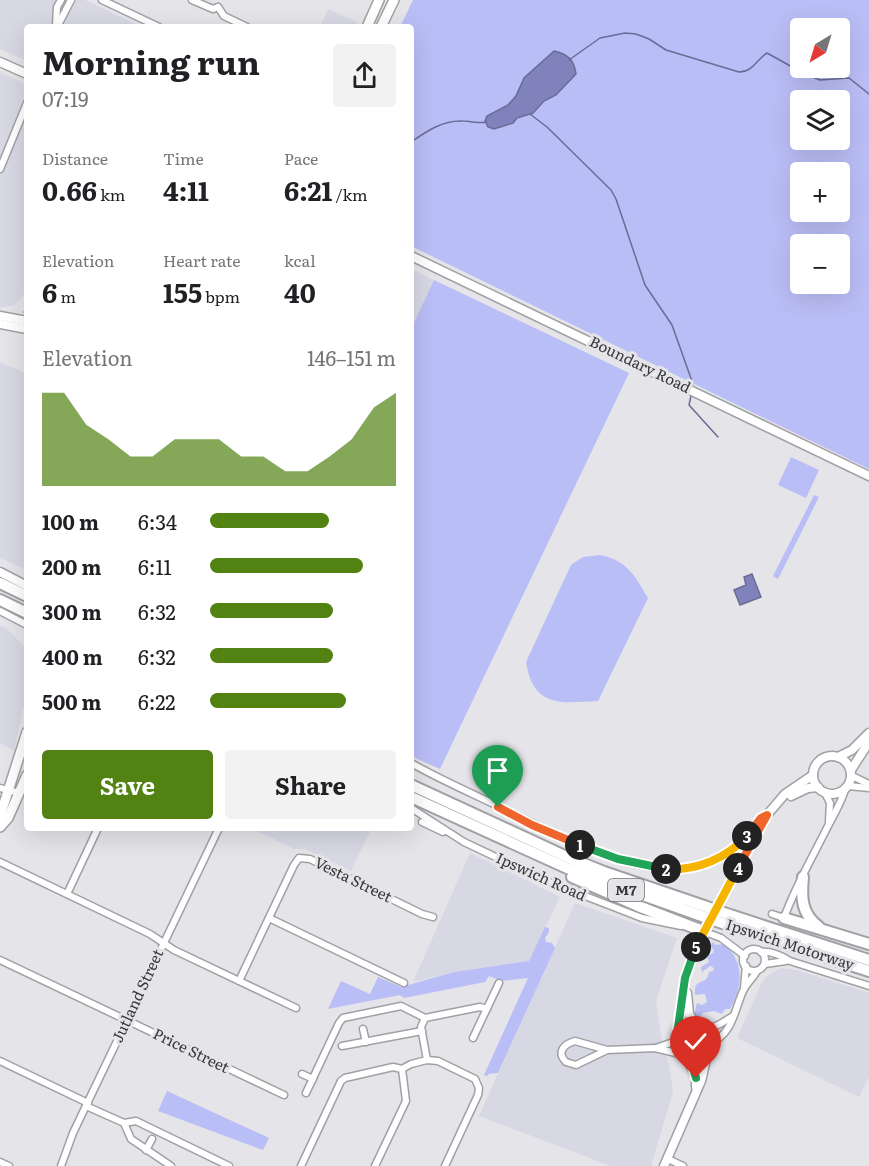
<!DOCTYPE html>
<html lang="en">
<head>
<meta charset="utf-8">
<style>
  :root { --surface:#fff; --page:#f2f2f2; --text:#202124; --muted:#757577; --accent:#528212 }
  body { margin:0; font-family:Literata,serif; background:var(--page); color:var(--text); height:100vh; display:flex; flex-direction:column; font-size:22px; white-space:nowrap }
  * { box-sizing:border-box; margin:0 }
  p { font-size:20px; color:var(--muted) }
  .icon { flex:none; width:33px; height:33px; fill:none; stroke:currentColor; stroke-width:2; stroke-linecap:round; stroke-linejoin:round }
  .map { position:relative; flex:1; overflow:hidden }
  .panel { position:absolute; left:24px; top:24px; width:390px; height:807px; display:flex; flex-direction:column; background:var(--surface); border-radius:6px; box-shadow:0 6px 24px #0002 }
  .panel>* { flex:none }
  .needle { width:39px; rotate:218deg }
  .controls { position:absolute; left:790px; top:18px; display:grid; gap:12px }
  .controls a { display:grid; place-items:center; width:60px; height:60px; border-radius:6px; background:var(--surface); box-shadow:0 6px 24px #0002; font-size:30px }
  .pin { position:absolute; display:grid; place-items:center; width:51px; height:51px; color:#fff; margin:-62px -26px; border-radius:50% 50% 50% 0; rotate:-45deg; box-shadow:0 0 6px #0007 }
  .pin .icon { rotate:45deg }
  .km { position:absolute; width:30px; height:30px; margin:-15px; border-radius:50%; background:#222; color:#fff; font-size:16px; line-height:30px; text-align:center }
  .round { display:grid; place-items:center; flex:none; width:63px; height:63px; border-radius:6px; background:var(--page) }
  .overview { display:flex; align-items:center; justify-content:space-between; height:102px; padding:0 18px }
  h1 { font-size:33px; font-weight:700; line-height:45px }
  .figures { display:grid; grid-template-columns:repeat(3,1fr); gap:9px; height:102px; padding:6px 18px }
  .figures div { display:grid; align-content:center }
  .figures b { font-size:26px; font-weight:700 }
  .figures small { font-size:16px; font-weight:400 }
  .figures p { font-size:16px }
  .chart { height:168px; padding:12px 18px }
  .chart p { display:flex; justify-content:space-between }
  .chart svg { width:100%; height:108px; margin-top:6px; fill:var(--accent); opacity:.7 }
  .primary-button { display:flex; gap:12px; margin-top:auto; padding:12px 18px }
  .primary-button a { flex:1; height:69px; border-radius:6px; background:var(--accent); color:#fff; font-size:24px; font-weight:700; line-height:69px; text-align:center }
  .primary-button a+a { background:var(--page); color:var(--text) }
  ul { padding:0 18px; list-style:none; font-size:20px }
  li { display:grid; grid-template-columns:96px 72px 1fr; align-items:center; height:45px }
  li i { height:15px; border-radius:8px; background:var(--accent) }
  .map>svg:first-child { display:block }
  .built { fill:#d7d8e4 }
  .green { fill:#babef6; fill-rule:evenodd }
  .water { fill:#8083bb; stroke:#6a6c94; stroke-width:1.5 }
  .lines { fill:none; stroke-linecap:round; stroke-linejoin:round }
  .stream { stroke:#6a6c94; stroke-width:1.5 }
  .street-casing { stroke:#a0a1a5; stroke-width:9 }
  .secondary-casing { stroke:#a0a1a5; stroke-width:11 }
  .primary-casing { stroke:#a0a1a5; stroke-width:12 }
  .highway-casing { stroke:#a0a1a5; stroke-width:14 }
  .street { stroke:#fff; stroke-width:6 }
  .secondary { stroke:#fff; stroke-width:8 }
  .primary { stroke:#fff; stroke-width:9 }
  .highway { stroke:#fff; stroke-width:10 }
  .street-bridge-casing { stroke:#a0a1a5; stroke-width:9; stroke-linecap:butt }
  .highway-bridge-casing { stroke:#a0a1a5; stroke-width:14; stroke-linecap:butt }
  .street-bridge { stroke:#fff; stroke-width:6 }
  .highway-bridge { stroke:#fff; stroke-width:10 }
  .split-1-casing { stroke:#fff; stroke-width:12 }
  .split-2-casing { stroke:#fff; stroke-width:12 }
  .split-3-casing { stroke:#fff; stroke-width:12 }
  .split-4-casing { stroke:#fff; stroke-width:12 }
  .split-5-casing { stroke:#fff; stroke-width:12 }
  .split-6-casing { stroke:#fff; stroke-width:12 }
  .split-7-casing { stroke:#fff; stroke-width:12 }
  .split-1 { stroke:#f0652b; stroke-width:8 }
  .split-2 { stroke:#22a559; stroke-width:8 }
  .split-3 { stroke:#f5b400; stroke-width:8 }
  .split-4 { stroke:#f0652b; stroke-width:8 }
  .split-5 { stroke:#f5b400; stroke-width:8 }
  .split-6 { stroke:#22a559; stroke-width:8 }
  .split-7 { stroke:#22a559; stroke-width:8 }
  .labels { text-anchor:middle; stroke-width:6; stroke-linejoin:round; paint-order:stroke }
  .shield { fill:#e4e4e9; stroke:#6c6c6e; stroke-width:1.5 }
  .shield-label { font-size:14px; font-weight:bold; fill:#38383a }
  .street-label { font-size:15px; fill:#38383a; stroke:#e4e4e9 }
</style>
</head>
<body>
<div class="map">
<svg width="869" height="1166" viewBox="0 0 869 1166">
  <rect width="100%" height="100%" fill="#e4e4e9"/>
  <g class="built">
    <path d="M 0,0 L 85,0 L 142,27 L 27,27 L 27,59 L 25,60 L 0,49 Z"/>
    <path d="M 328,9 L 357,22 L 355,27 L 320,27 Z"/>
    <path d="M 0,72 L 27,85 L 27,291 L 15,305 L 0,308 Z"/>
    <path d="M 411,269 L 434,280 L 411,329 Z"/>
    <path d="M 0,362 L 27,374 L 27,570 L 0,558 Z"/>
    <path d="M 0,626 L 6,628 L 27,649 L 27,692 L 14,750 L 0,743 Z"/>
    <path d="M 251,828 L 372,828 L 351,871 L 305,849 L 294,849 Z"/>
    <path d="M 470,853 L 560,897 L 529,961 L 454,972 L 413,982 Z"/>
    <path d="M 575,903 L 677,938 L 656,1001 L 661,1037 L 669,1064 L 673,1092 L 651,1166 L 611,1166 L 479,1116 Z"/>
    <path d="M 781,968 L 796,970 L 869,993 L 869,1077 L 859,1097 L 737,1038 L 762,982 L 768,975 Z"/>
  </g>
  <g class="green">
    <path d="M 413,0 L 869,0 L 869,469 L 411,246 L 411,27 L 400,27 ZM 801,28 L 840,28 L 840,68 L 801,68 ZM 801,100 L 840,100 L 840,140 L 801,140 ZM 801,172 L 840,172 L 840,212 L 801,212 ZM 801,244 L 840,244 L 840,284 L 801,284 Z"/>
    <path d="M 434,280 L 629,373 L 440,769 L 411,756 L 411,329 Z"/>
    <path d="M 791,457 L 819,470 L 806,498 L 778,485 Z"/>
    <path d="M 814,495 L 819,497 L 778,579 L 773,576 Z"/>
    <path d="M 600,555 C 627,560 635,576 648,598 L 598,701 C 561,703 533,708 526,662 L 571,565 L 583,557 Z"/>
    <path d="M 545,927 L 549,928 L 549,932 L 545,938 L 546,942 L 552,943 L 555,948 L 498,1073 L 489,1074 L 487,1076 L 484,1075 L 528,978 L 501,981 L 489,976 L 485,982 L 404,998 L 400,995 L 328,1009 L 341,981 L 370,994 L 378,977 L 401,987 L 454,972 L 529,961 Z"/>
    <path d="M 713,942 L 716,945 L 723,944 C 745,960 743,987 730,1009 L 725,1009 L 722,1014 L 714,1011 L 703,1013 L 698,1018 L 694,1015 L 697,1003 L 702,1005 L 707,1002 L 705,994 L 695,995 C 694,980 700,985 707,978 L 709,972 L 713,971 L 714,968 L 710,966 L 702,972 L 701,967 L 709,962 L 707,956 L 713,953 L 714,950 L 710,946 Z"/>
    <path d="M 167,1091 L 269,1138 L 263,1150 L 158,1111 Z"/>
  </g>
  <g class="water">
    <path d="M 554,51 C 568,54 574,60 576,74 L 556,95 L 544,101 L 533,113 L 517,118 L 513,123 L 494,129 L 488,127 L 485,121 L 487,116 L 508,105 L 516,96 L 524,78 Z"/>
    <path d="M 752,574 L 761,597 L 740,605 L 734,590 L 746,585 L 744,577 Z"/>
  </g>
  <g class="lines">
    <g class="stream">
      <path d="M 569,60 L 600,38 L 625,33 L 636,34 L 649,39 L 666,50 L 739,72 C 753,72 756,60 767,53 L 803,73 L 820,80 L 849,78 L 869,94"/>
      <path d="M 530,114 L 547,127 L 611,190 L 616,199 L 645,285 L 672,325 L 693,384"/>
      <path d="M 411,142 C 427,131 443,120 463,121 C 472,121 479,124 487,122"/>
      <path d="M 24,312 L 27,310"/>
      <path d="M 691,396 L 689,405 L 718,437"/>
    </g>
    <g class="street-casing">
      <g id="street">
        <path d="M 102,0 L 159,27"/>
        <path d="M 192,0 L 213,9 L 218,7"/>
        <path d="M 218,7 L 224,16 L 247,27"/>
        <path d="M 56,25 L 57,7 L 61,0"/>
        <path d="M 57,27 L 71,0"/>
        <path d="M 0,169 L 27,103"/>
        <path d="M 0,611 L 27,625"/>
        <path d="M 411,763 C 439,779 469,792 498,806 C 548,831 630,876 688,868 C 721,863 742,843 761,818 L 765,816"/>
        <path d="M 852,776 L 869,784"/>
        <path d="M 848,786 L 869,788"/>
        <path d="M 0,788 L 19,793"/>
        <path d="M 825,793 L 830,803 L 829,821"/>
        <path d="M 411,808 L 464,842 L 544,880 L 642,918 L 681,926"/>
        <path d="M 422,822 L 443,832"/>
        <path d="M 0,862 L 150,934 L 174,950 L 296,1008"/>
        <path d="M 67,894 L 98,828"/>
        <path d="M 772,914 L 784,918 C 795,887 812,858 827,828 C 834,814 840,805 845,790"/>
        <path d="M 269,918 L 404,983"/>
        <path d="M 721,938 L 745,956"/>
        <circle cx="754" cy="960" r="11"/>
        <path d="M 761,952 C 771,951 782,956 790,961 L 869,986"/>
        <path d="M 0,960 L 284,1095"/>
        <path d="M 765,964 L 786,961"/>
        <path d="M 239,981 L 294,865 L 299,858 L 310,859 L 422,914 L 433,917"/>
        <path d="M 744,988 L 746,966"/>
        <path d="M 363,1029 L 366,1042"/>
        <path d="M 705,1031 L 720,1024 L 733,1016"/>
        <path d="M 473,1038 L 499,983"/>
        <path d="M 710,1042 C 732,1037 735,1008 743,991 C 746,984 753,978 757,971"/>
        <path d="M 342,1046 L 422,1031"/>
        <path d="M 656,1048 L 676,1041"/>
        <path d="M 607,1050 L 576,1065 L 566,1062 C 556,1052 564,1044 575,1041 L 607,1050 L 655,1048 L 680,1054"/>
        <path d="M 427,1060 L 421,1027 L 425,1018 L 480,1007 L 487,1009"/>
        <path d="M 0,1061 L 88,1103"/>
        <path d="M 302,1074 L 313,1079"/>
        <path d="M 306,1093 L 339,1023 L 343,1018 L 401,1006 L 425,1018"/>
        <path d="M 86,1106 L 124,1123 L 136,1121 L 229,1166"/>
        <path d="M 124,1123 L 131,1139 L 171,1166"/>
        <path d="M 146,1150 L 152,1139"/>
        <path d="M 668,1159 L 683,1166"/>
        <path d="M 0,1162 L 9,1166"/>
        <path d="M 61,1166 L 73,1133 L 219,828"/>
        <path d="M 301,1166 L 341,1081 L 345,1078 L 393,1067 L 402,1069 L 411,1064 L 427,1060 L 438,1061 L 475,1079 L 479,1088 L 478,1095 L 445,1166"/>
        <path d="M 375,1166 L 406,1101 L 402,1069"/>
      </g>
    </g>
    <g class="secondary-casing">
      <g id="secondary">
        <path d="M 0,62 L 27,74"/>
        <path d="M 411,256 L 869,476"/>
        <path d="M 0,316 L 27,321"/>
        <path d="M 0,324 L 27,329"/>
        <path d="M 0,572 L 27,586"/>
        <circle cx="832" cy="775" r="19"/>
        <path d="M 838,757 L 852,750 L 869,733"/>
        <path d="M 851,770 L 869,742"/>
        <path d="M 791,796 L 808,788 L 818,787"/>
        <path d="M 687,993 L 689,1014 L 697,1026"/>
        <path d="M 677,1037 L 685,978 L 699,941 L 767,815 L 785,794 L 813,775"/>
        <path d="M 688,1059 L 696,1078 L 696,1087"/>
        <path d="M 664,1166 L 701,1081 L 710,1042 L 705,1031 L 693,1026 L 681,1030 L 677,1037 L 676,1045 C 681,1061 696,1064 707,1052"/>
      </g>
    </g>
    <g class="primary-casing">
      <g id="primary">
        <path d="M 367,27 L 379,0"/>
        <path d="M 381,27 L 394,0"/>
        <path d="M 0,826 L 0,816 L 27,732"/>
        <path d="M 0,827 L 8,818 L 27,775"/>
      </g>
    </g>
    <g class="highway-casing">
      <g id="highway">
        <path d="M 0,583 L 27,596"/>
        <path d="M 0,600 L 27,613"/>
        <path d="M 411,785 L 569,858 L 604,872 L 704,906"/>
        <path d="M 411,797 L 567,868 L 699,915"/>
        <path d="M 572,877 L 638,906 L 703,931"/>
        <path d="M 803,877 C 801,897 801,914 819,927"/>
        <path d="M 733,916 L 869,960"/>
        <path d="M 784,918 L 869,944"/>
        <path d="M 728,925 L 869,971"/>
      </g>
    </g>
    <use href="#street" class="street"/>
    <use href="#secondary" class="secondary"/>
    <use href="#primary" class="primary"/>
    <use href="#highway" class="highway"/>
    <g class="street-bridge-casing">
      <path id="street-bridge" d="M 703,931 L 721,938"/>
    </g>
    <g class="highway-bridge-casing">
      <g id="highway-bridge">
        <path d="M 704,906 L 733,916"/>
        <path d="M 699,915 L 728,925"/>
      </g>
    </g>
    <use href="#street-bridge" class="street-bridge"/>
    <use href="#highway-bridge" class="highway-bridge"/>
  </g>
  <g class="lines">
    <g class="split-1-casing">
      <path id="split-1" d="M 498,807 L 532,825 L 580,845"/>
    </g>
    <g class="split-2-casing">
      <path id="split-2" d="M 580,845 L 618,859 L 666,869"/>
    </g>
    <g class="split-3-casing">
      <path id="split-3" d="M 666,869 C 697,871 727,858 747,836"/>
    </g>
    <g class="split-4-casing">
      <path id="split-4" d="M 738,868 L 767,815 L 761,818 L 747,836"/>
    </g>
    <g class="split-5-casing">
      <path id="split-5" d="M 696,947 L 738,868"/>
    </g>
    <g class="split-6-casing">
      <path id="split-6" d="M 677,1035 L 685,978 L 696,947"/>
    </g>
    <g class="split-7-casing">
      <path id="split-7" d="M 677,1035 L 677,1050 L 692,1064 L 696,1078"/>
    </g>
    <use href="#split-1" class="split-1"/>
    <use href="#split-2" class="split-2"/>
    <use href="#split-3" class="split-3"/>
    <use href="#split-4" class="split-4"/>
    <use href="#split-5" class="split-5"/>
    <use href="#split-6" class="split-6"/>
    <use href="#split-7" class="split-7"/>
  </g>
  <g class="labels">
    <rect class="shield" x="608" y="879" width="36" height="22" rx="4.5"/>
    <g class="shield-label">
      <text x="626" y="895">M7</text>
    </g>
    <g class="street-label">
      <text transform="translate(640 365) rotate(26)" y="5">Boundary Road</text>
      <text transform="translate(541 877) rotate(24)" y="5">Ipswich Road</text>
      <text transform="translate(353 880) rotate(26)" y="5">Vesta Street</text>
      <text transform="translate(790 945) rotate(18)" y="5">Ipswich Motorway</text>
      <text transform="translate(138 996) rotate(-65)" y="5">Jutland Street</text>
      <text transform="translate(191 1051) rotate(26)" y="5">Price Street</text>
    </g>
  </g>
</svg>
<div class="controls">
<a><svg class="needle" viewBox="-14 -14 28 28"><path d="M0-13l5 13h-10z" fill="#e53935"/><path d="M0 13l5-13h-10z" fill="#757577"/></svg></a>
<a><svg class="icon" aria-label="layers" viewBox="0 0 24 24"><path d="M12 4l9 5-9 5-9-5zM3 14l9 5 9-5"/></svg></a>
<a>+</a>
<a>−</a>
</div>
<div class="pin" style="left:498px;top:807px;background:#1e9e55"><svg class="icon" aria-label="arrive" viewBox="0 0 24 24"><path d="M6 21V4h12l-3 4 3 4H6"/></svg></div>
<div class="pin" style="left:696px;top:1078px;background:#d93025"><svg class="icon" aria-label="check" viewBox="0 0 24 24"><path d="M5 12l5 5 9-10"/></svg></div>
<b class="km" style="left:580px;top:845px">1</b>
<b class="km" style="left:666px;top:869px">2</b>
<b class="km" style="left:747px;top:836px">3</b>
<b class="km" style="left:738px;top:868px">4</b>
<b class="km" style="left:696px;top:947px">5</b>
<section class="panel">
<div class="overview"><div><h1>Morning run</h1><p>07:19</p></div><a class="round"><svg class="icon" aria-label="share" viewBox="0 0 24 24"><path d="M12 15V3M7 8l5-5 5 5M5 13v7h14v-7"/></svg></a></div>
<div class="figures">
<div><p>Distance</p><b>0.66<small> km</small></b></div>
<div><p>Time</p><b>4:11</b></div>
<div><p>Pace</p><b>6:21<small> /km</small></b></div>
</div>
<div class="figures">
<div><p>Elevation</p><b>6<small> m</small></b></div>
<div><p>Heart rate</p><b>155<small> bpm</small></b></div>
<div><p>kcal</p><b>40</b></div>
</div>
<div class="chart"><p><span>Elevation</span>146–151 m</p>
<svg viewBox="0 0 160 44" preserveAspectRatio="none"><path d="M0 44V6L10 6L20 19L30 25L40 32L50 32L60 25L70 25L80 25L90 32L100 32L110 38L120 38L130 32L140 25L150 12L160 6V44z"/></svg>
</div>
<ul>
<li><b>100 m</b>6:34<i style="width:64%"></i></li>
<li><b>200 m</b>6:11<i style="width:82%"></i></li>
<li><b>300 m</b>6:32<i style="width:66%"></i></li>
<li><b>400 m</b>6:32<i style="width:66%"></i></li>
<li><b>500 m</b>6:22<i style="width:73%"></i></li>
</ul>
<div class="primary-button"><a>Save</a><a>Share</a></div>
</section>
</div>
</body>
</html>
